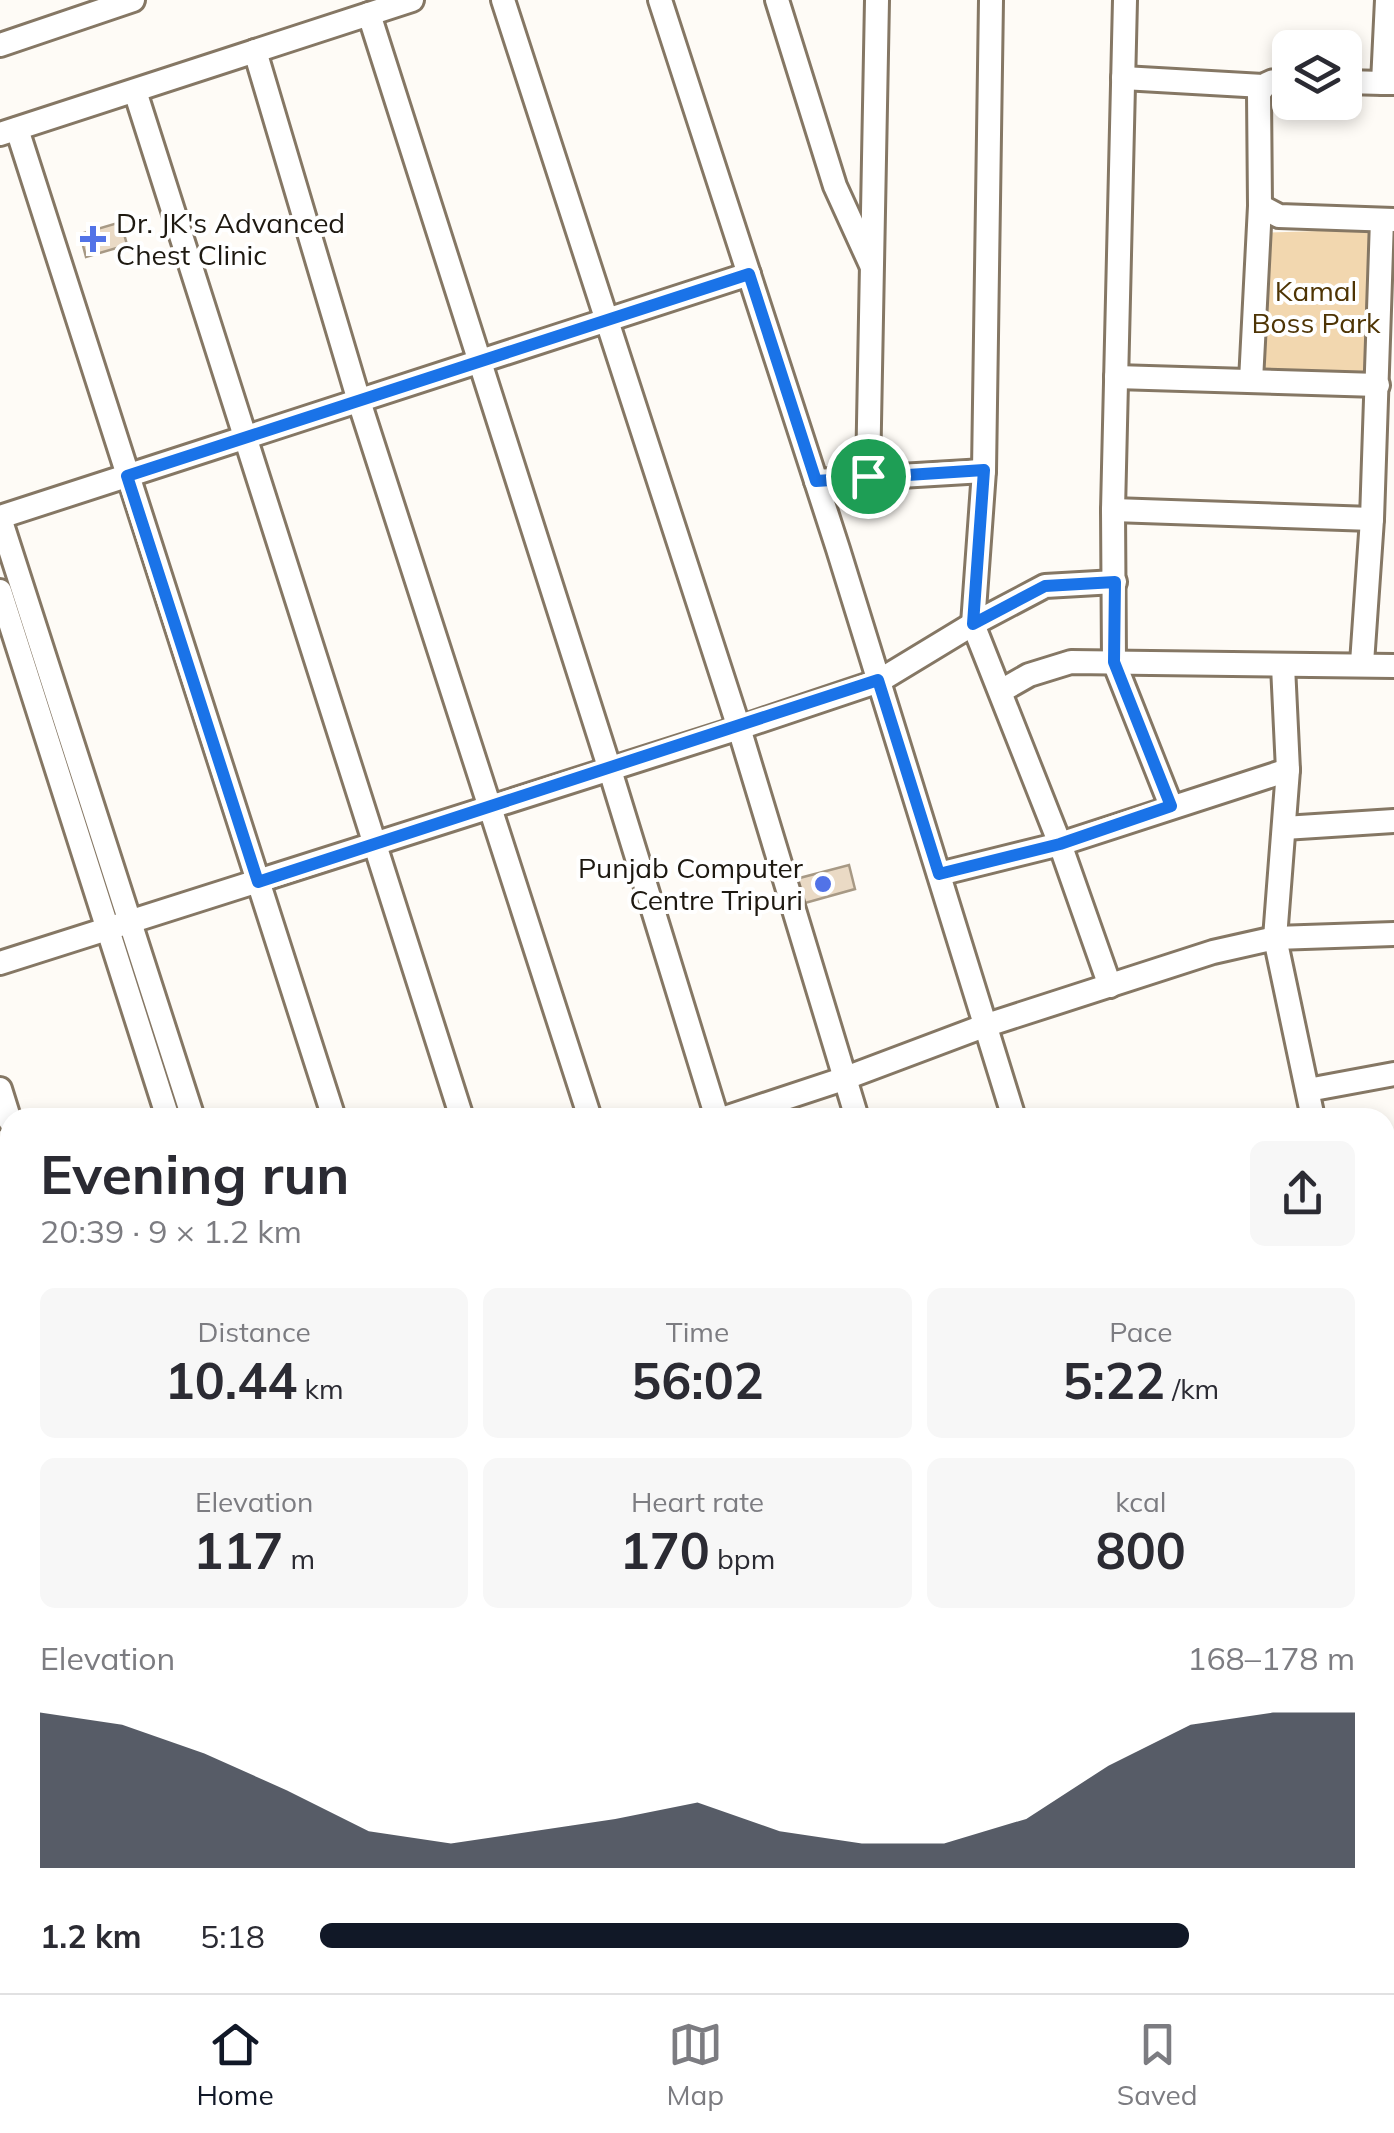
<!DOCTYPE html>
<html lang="en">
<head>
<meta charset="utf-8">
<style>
  :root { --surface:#fff; --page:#f7f7f7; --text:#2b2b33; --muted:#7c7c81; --line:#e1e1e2; --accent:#111827 }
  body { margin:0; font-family:Mulish,sans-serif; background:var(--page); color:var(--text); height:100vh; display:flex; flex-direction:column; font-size:38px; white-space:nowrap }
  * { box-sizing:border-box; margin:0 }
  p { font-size:32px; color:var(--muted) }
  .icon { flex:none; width:55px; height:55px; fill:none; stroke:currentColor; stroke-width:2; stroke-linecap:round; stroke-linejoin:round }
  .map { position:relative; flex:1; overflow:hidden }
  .side { position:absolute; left:0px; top:1108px; width:1395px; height:888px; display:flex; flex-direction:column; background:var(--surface); border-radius:30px 30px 0 0; box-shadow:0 5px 15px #0003 }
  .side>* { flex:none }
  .buttons { position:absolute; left:1272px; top:30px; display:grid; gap:20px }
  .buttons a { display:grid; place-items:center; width:90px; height:90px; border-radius:15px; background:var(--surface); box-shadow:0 5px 15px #0003; font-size:50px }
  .pin { position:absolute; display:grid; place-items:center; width:85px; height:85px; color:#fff; margin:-42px; border:5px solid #fff; border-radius:50%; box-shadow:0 2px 10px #0007 }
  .round { display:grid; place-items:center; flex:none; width:105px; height:105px; border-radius:15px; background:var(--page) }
  .headline { display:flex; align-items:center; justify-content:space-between; height:170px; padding:0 40px }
  h1 { font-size:55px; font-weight:700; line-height:75px }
  .figures { display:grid; grid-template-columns:repeat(3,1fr); gap:15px; height:170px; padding:10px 40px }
  .figures div { display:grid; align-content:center; border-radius:15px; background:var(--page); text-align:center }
  .figures b { font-size:50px; font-weight:700 }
  .figures small { font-size:28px; font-weight:400 }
  .figures p { font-size:28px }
  .chart { height:280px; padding:20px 40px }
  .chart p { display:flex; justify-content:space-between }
  .chart svg { width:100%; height:180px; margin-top:10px; fill:var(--accent); opacity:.7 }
  ul { padding:0 40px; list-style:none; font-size:32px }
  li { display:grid; grid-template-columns:160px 120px 1fr; align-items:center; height:75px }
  li i { height:25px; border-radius:12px; background:var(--accent) }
  .tab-bar { display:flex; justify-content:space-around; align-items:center; height:140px; border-top:2px solid var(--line); background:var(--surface); font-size:28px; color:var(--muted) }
  .tab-bar a { display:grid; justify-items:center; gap:5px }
  .tab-bar .selected { color:var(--accent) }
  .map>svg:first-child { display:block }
  .green { fill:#f2d7af }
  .building { fill:#eadac5; stroke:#a79985; stroke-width:2.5 }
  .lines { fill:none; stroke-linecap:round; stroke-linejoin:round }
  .minor-casing { stroke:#857764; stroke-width:28 }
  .minor { stroke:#fff; stroke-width:22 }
  .route-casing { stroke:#fff; stroke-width:20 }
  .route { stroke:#1a73e8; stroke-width:12 }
  .poi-dot { fill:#5273e7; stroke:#fff; stroke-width:4 }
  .labels { text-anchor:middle; stroke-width:8; stroke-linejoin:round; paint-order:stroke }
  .poi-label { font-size:28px; fill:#1e1911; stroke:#fff; text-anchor:start }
  .park-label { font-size:28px; fill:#4e3404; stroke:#fff }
</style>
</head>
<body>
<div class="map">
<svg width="1394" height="1993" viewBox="0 0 1394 1993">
  <rect width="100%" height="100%" fill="#fefbf6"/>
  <path class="green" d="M 1382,229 L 1378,385 L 1251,381 L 1252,233 Z"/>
  <g class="building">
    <path d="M 121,222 L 127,245 L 86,257 L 80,234 Z"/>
    <path d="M 849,865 L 855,889 L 798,905 L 792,880 Z"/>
  </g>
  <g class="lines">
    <g class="minor-casing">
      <g id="minor">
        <path d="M 503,0 L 739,728 L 857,1118"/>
        <path d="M 660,0 L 838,549 L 1014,1118"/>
        <path d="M 777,0 L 835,186 L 871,265"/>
        <path d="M 991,0 L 984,471 L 973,624 L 1060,844 L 1110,986"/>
        <path d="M 1125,0 L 1113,510 L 1114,662 L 1171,806"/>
        <path d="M 1387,0 L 1383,83 L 1394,83"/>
        <path d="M 369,14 L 610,770 L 717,1118"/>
        <path d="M 0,45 L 133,0"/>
        <path d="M 255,51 L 359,401 L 590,1118"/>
        <path d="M 1123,78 L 1263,86"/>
        <path d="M 1345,82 L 1383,83"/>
        <path d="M 135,91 L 462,1118"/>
        <path d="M 17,129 L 334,1118"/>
        <path d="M 0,134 L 412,0"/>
        <path d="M 1260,206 L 1279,216 L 1394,220"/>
        <path d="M 1116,377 L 1378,385"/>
        <path d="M 1251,381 L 1260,206 L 1259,94 C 1265,80 1276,80 1290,80"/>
        <path d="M 868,476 L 877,0"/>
        <path d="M 816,481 L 984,471"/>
        <path d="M 1113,510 L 1372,519"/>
        <path d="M 0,517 L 749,274"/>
        <path d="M 0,518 L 193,1118"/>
        <path d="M 0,591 L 168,1118"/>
        <path d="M 1362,663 L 1372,519 L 1382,220"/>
        <path d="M 1283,666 L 1288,770 L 1275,938 L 1313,1118"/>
        <path d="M 1001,691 L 1029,675 L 1071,662 L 1394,666"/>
        <path d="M 1284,828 L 1394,821"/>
        <path d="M 939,874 L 1060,844 L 1288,770"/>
        <path d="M 0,963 L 739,728 L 879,681 L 973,624 L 1045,586 L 1115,582"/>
        <path d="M 0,1089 L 10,1121"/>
        <path d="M 1308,1090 L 1394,1074"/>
        <path d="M 725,1118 L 843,1079 L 984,1026 L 1213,952 L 1275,938 L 1394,934"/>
        <path d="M 1385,1197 L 1394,1195"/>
        <path d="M 1385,1311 L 1394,1309"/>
        <path d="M 0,1353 L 10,1350"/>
        <path d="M 1385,1371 L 1394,1401"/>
        <path d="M 1385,1465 L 1394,1462"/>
        <path d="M 1385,1554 L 1394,1551"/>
        <path d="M 0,1561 L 10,1591"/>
        <path d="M 0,1633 L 10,1631"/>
        <path d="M 0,1749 L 10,1747"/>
        <path d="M 1385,1753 L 1394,1759"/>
        <path d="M 1385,1889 L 1394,1897"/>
        <path d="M 447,1985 L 462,1993"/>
        <path d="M 711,1985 L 727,1993"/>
        <path d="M 993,1985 L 1009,1993"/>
        <path d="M 1331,1985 L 1340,1993"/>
        <path d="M 188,1993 L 191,1985"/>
        <path d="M 337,1993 L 340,1985"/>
        <path d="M 545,1993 L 550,1985"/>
        <path d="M 803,1993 L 807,1985"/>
        <path d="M 1068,1993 L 1072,1985"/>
      </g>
    </g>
    <use href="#minor" class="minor"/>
  </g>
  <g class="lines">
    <g class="route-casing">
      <path id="route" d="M 749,274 L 816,481 L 984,470 L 973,624 L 1045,586 L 1115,582 L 1114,662 L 1171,806 L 1060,844 L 939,874 L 878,680 L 258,882 L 127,476 Z"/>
    </g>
    <use href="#route" class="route"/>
  </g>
  <g class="poi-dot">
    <path d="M88 224h10v10h10v10h-10v10h-10v-10h-10v-10h10z"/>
    <circle cx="823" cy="884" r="10"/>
  </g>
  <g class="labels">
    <g class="poi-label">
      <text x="116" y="233">Dr. JK's Advanced<tspan x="116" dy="32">Chest Clinic</tspan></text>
      <text x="803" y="878" text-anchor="end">Punjab Computer<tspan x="803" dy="32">Centre Tripuri</tspan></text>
    </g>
    <g class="park-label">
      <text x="1316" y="301">Kamal<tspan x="1316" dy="32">Boss Park</tspan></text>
    </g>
  </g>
</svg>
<div class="buttons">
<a><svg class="icon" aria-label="layers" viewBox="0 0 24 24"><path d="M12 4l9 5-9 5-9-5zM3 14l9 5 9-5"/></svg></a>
</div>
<div class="pin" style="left:868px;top:476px;background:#1e9e55"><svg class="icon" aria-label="arrive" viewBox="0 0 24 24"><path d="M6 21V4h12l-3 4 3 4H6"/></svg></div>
<section class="side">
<div class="headline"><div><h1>Evening run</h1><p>20:39 · 9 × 1.2 km</p></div><a class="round"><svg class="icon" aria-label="share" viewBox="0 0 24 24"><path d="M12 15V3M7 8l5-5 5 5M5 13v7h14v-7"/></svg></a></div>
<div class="figures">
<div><p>Distance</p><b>10.44<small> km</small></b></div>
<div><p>Time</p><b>56:02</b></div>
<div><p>Pace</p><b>5:22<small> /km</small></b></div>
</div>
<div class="figures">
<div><p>Elevation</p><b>117<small> m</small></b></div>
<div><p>Heart rate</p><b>170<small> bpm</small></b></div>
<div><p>kcal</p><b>800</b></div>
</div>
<div class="chart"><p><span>Elevation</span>168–178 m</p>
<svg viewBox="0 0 160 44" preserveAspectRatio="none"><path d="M0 44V6L10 9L20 16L30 25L40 35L50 38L60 35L70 32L80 28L90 35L100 38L110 38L120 32L130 19L140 9L150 6L160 6V44z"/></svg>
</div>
<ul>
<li><b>1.2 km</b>5:18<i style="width:84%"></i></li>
</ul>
</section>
</div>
<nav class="tab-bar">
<a class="selected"><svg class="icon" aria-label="home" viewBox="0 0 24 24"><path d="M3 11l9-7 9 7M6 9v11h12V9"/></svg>Home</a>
<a><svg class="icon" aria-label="map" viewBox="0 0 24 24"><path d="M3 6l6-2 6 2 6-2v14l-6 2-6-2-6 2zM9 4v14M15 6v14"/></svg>Map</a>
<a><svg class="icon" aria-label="saved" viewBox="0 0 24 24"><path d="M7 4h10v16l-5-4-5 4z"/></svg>Saved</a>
</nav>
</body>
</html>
